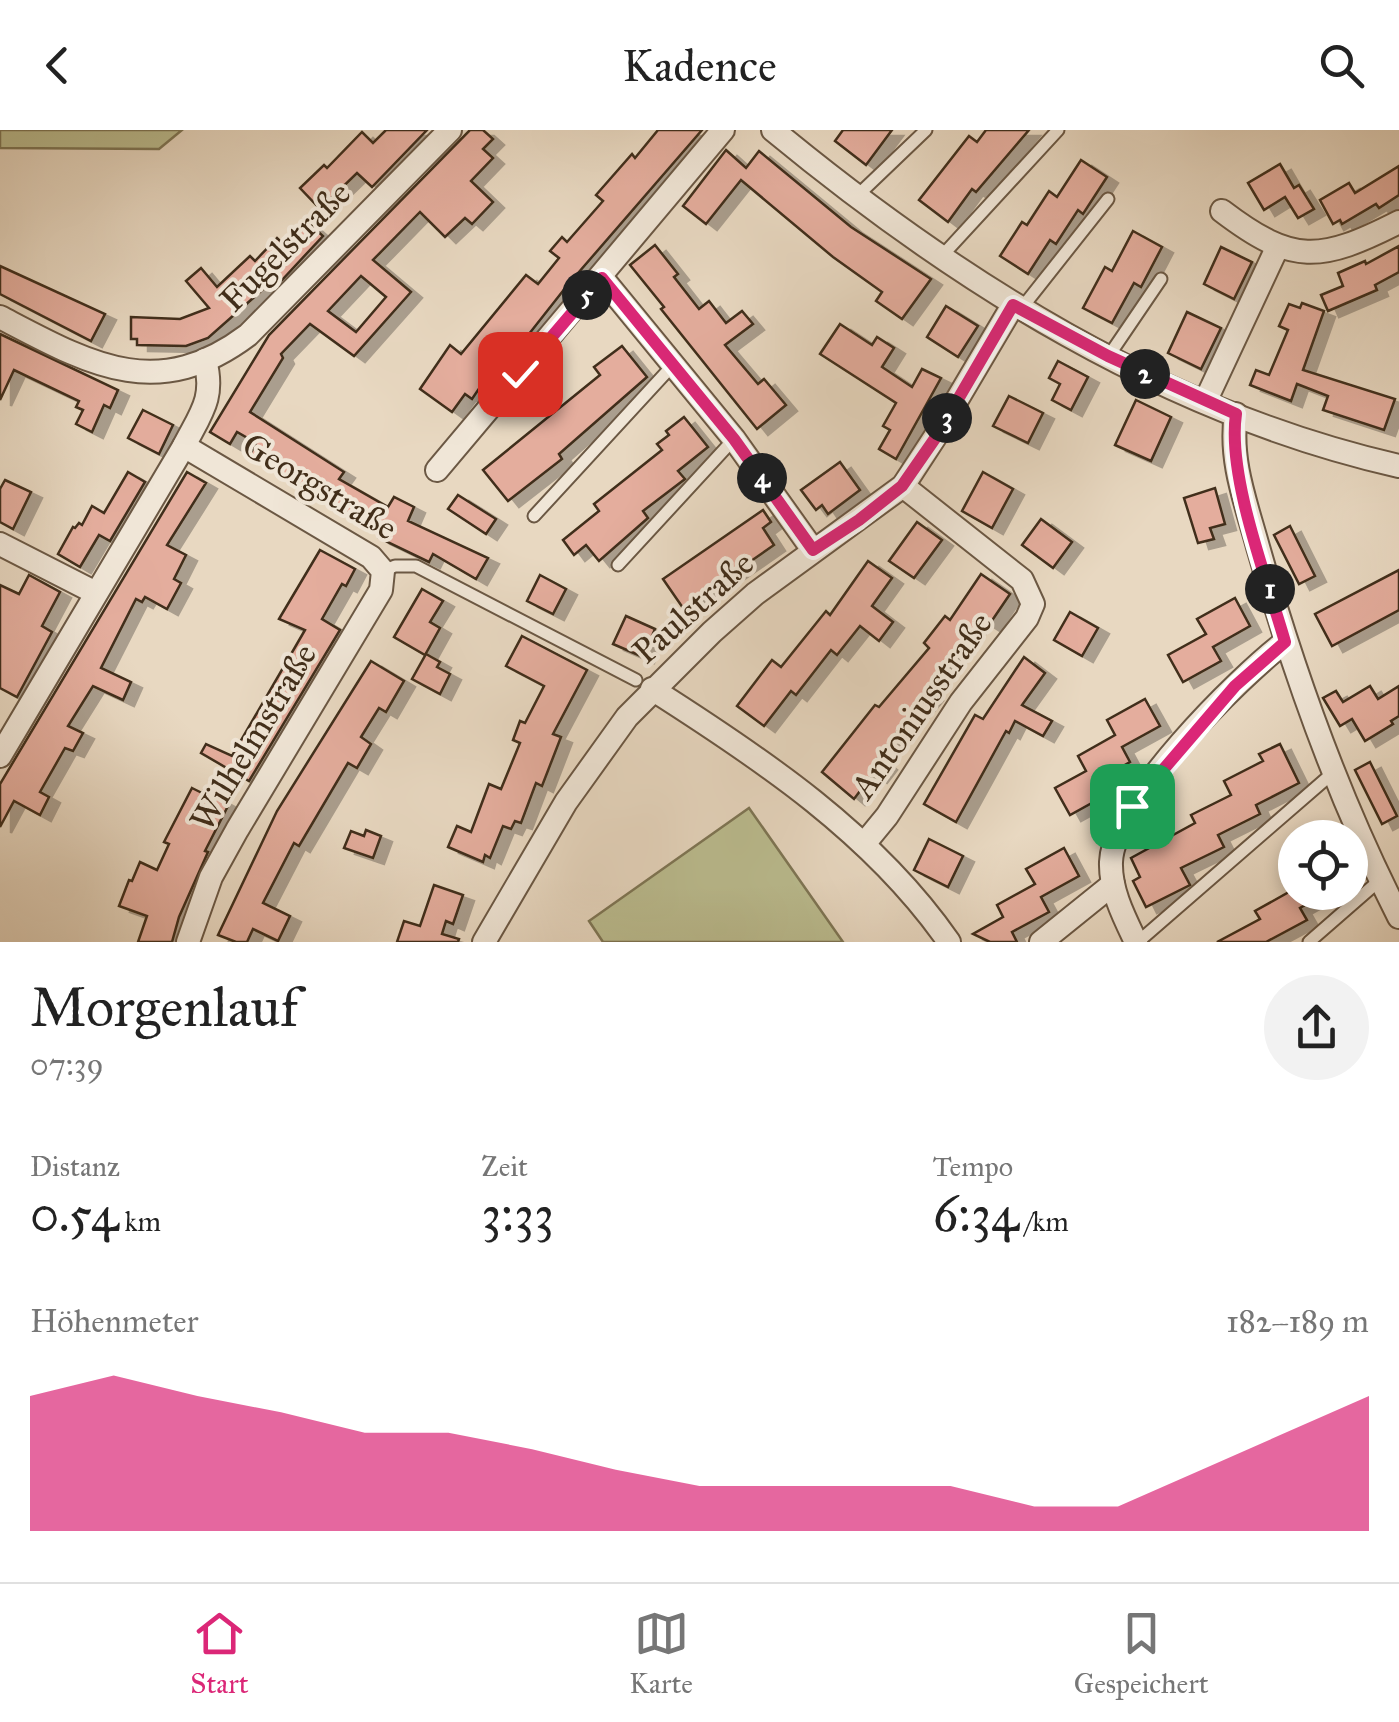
<!DOCTYPE html>
<html lang="de">
<head>
<meta charset="utf-8">
<style>
  :root { --surface:#fff; --page:#f2f2f2; --text:#222; --muted:#767676; --line:#e0e0e0; --accent:#db2777 }
  body { margin:0; font-family:"IM FELL Great Primer",serif; background:var(--page); color:var(--text); height:100vh; display:flex; flex-direction:column; font-size:38px; white-space:nowrap }
  * { box-sizing:border-box; margin:0 }
  p { font-size:32px; color:var(--muted) }
  .icon { flex:none; width:55px; height:55px; fill:none; stroke:currentColor; stroke-width:2; stroke-linecap:round; stroke-linejoin:round }
  .map { position:relative; height:812px; overflow:hidden }
  .details { display:flex; flex-direction:column; background:var(--surface); flex:1 }
  .details>* { flex:none }
  .tools { position:absolute; left:1278px; top:690px; display:grid; gap:20px }
  .tools a { display:grid; place-items:center; width:90px; height:90px; border-radius:50%; background:var(--surface); box-shadow:0 5px 15px #0003; font-size:50px }
  .pin { position:absolute; display:grid; place-items:center; width:85px; height:85px; color:#fff; margin:-42px; border-radius:20px; box-shadow:0 5px 15px #0006 }
  .km { position:absolute; width:50px; height:50px; margin:-25px; border-radius:50%; background:#222; color:#fff; font-size:28px; line-height:50px; text-align:center }
  .round { display:grid; place-items:center; flex:none; width:105px; height:105px; border-radius:52px; background:var(--page) }
  .overview { display:flex; align-items:center; justify-content:space-between; height:170px; padding:0 30px }
  h1 { font-size:55px; font-weight:600; line-height:75px }
  .figures { display:grid; grid-template-columns:repeat(3,1fr); gap:15px; height:170px; padding:10px 30px }
  .figures div { display:grid; align-content:center }
  .figures b { font-size:50px; font-weight:600 }
  .figures small { font-size:28px; font-weight:400 }
  .figures p { font-size:28px }
  .chart { height:280px; padding:20px 30px }
  .chart p { display:flex; justify-content:space-between }
  .chart svg { width:100%; height:180px; margin-top:10px; fill:var(--accent); opacity:.7 }
  header { display:flex; justify-content:space-between; align-items:center; height:130px; padding:0 30px; background:var(--surface); font-size:45px; font-weight:600 }
  .tabs { display:flex; justify-content:space-around; align-items:center; height:140px; border-top:2px solid var(--line); background:var(--surface); font-size:28px; color:var(--muted) }
  .tabs a { display:grid; justify-items:center; gap:5px }
  .tabs .selected { color:var(--accent) }
  .map>svg:first-child { display:block }
  .green { fill:#bbbd90; stroke:#7e7655; stroke-width:2.5 }
  .building { fill:#e4ad9d; stroke:#412e1a; stroke-width:2.5; fill-rule:evenodd; filter:url(#shadow) }
  .lines { fill:none; stroke-linecap:round; stroke-linejoin:round }
  .service-casing { stroke:#6b5844; stroke-width:15 }
  .minor-casing { stroke:#6b5844; stroke-width:26 }
  .service { stroke:#f0e6d7; stroke-width:11 }
  .minor { stroke:#f0e6d7; stroke-width:22 }
  .route-casing { stroke:#fff; stroke-width:20 }
  .route { stroke:#db2777; stroke-width:12 }
  .labels { text-anchor:middle; stroke-width:8; stroke-linejoin:round; paint-order:stroke }
  .street-label { font-size:35px; fill:#412e1a; stroke:#f0e6d7 }
</style>
</head>
<body>
<header><svg class="icon" aria-label="back" viewBox="0 0 24 24"><path d="M15 5l-7 7 7 7"/></svg>Kadence<svg class="icon" aria-label="search" viewBox="0 0 24 24"><circle cx="10" cy="10" r="6"/><path d="M15 15l6 6"/></svg></header>
<div class="map">
<svg width="1399" height="812" viewBox="0 0 1399 812">
  <defs>
    <filter id="shadow"><feDropShadow dx="11" dy="6" stdDeviation="0" flood-color="#0004"/></filter>
  </defs>
  <rect width="100%" height="100%" fill="#e8d8c1"/>
  <filter id="stains"><feTurbulence type="fractalNoise" baseFrequency=".002" numOctaves="4"/><feColorMatrix values="0 0 0 0 .2 0 0 0 0 .09 0 0 0 0 .02 0 0 0 .5 -.17"/></filter>
  <radialGradient id="worn" r=".72"><stop offset=".6" stop-color="#630" stop-opacity="0"/><stop offset="1" stop-color="#630" stop-opacity=".3"/></radialGradient>
  <g class="green">
    <path d="M 0,0 L 182,0 L 159,19 L 0,18 Z"/>
    <path d="M 749,678 L 843,812 L 603,812 L 589,791 Z"/>
  </g>
  <g class="building">
    <path d="M 386,0 L 427,0 L 372,57 L 357,43 L 320,79 L 300,58 L 324,35 L 327,38 L 362,2 L 373,13 Z"/>
    <path d="M 470,0 L 483,0 L 493,9 L 483,19 L 493,28 L 471,51 L 493,72 L 472,94 L 465,88 L 445,107 L 420,82 L 373,130 L 411,162 L 354,226 L 310,194 L 281,224 L 283,228 L 250,282 L 344,342 L 339,349 L 388,377 L 394,367 L 414,377 L 408,391 L 488,428 L 476,449 L 433,424 L 429,432 L 379,408 L 381,403 L 250,325 L 256,313 L 237,302 L 230,314 L 210,302 L 269,205 ZM 361,146 L 386,167 L 356,202 L 328,181 Z"/>
    <path d="M 658,0 L 702,0 L 566,157 L 503,237 L 497,232 L 472,269 L 465,264 L 452,282 L 420,259 L 450,215 L 461,224 L 526,145 L 538,154 L 559,128 L 550,121 L 562,107 L 567,112 L 603,71 L 596,65 L 632,24 L 635,28 Z"/>
    <path d="M 843,0 L 892,0 L 866,35 L 835,11 Z"/>
    <path d="M 986,0 L 1029,0 L 976,62 L 972,59 L 948,92 L 919,70 L 969,6 L 977,12 Z"/>
    <path d="M 726,20 L 746,38 L 759,21 L 851,97 L 931,149 L 902,189 L 876,171 L 882,162 L 833,127 L 741,50 L 706,94 L 683,76 Z"/>
    <path d="M 1081,30 L 1107,47 L 1083,84 L 1078,80 L 1056,114 L 1050,110 L 1028,144 L 1000,126 L 1022,92 L 1027,95 L 1049,61 L 1057,67 Z"/>
    <path d="M 1280,34 L 1294,58 L 1299,55 L 1314,79 L 1298,88 L 1285,67 L 1264,80 L 1248,53 Z"/>
    <path d="M 1399,36 L 1399,65 L 1379,78 L 1376,74 L 1342,94 L 1340,90 L 1333,94 L 1320,70 L 1349,53 L 1355,63 Z"/>
    <path d="M 304,89 L 323,106 L 282,150 L 278,146 L 208,208 L 186,216 L 137,215 L 137,209 L 131,209 L 131,187 L 180,189 L 209,178 L 186,151 L 201,138 L 217,157 L 250,126 L 255,131 L 277,108 L 282,113 Z"/>
    <path d="M 1133,101 L 1162,117 L 1141,157 L 1134,153 L 1112,193 L 1083,178 L 1105,137 L 1112,141 Z"/>
    <path d="M 655,115 L 678,144 L 674,147 L 699,179 L 709,171 L 726,193 L 742,181 L 753,194 L 725,215 L 758,254 L 764,249 L 786,275 L 757,299 L 661,179 L 664,177 L 630,135 Z"/>
    <path d="M 1399,116 L 1399,142 L 1375,155 L 1377,160 L 1328,181 L 1321,165 L 1343,156 L 1338,143 L 1365,131 L 1366,134 Z"/>
    <path d="M 1221,117 L 1252,132 L 1234,169 L 1204,154 Z"/>
    <path d="M 0,136 L 105,184 L 91,211 L 0,164 Z"/>
    <path d="M 1302,173 L 1324,181 L 1303,240 L 1395,269 L 1384,300 L 1323,280 L 1328,266 L 1297,254 L 1291,271 L 1250,255 L 1256,240 L 1269,245 L 1288,200 L 1279,196 L 1289,174 L 1300,178 Z"/>
    <path d="M 946,176 L 978,196 L 958,227 L 927,207 Z"/>
    <path d="M 1187,182 L 1221,198 L 1201,239 L 1168,223 Z"/>
    <path d="M 840,194 L 872,215 L 877,207 L 894,218 L 882,237 L 912,257 L 922,239 L 941,248 L 896,329 L 879,319 L 890,300 L 883,296 L 896,273 L 820,224 Z"/>
    <path d="M 0,204 L 118,260 L 110,278 L 104,275 L 92,302 L 76,294 L 83,280 L 76,277 L 79,271 L 14,240 L 0,270 Z"/>
    <path d="M 622,216 L 647,247 L 559,324 L 562,329 L 508,371 L 483,340 L 600,245 L 594,237 Z"/>
    <path d="M 1058,231 L 1088,247 L 1071,280 L 1052,270 L 1060,254 L 1049,248 Z"/>
    <path d="M 1009,266 L 1043,283 L 1028,313 L 993,296 Z"/>
    <path d="M 1136,270 L 1171,287 L 1151,331 L 1115,315 Z"/>
    <path d="M 143,280 L 173,295 L 159,324 L 128,308 Z"/>
    <path d="M 684,287 L 708,317 L 678,341 L 685,349 L 643,381 L 648,388 L 599,431 L 586,415 L 574,425 L 563,410 L 599,381 L 594,374 L 662,320 L 657,314 L 669,305 L 666,301 Z"/>
    <path d="M 840,332 L 860,360 L 828,384 L 822,375 L 816,380 L 801,360 Z"/>
    <path d="M 128,342 L 145,352 L 110,411 L 99,405 L 80,437 L 58,424 L 73,397 L 75,398 L 79,393 L 82,395 L 92,376 L 104,383 Z"/>
    <path d="M 187,342 L 206,353 L 167,415 L 186,425 L 174,449 L 181,453 L 167,479 L 145,467 L 142,472 L 136,469 L 101,538 L 131,552 L 123,570 L 93,556 L 68,596 L 83,603 L 73,621 L 65,618 L 40,662 L 49,667 L 40,685 L 14,671 L 0,697 L 0,654 Z"/>
    <path d="M 983,342 L 1013,359 L 992,398 L 962,381 Z"/>
    <path d="M 5,350 L 31,362 L 13,399 L 0,392 L 0,359 Z"/>
    <path d="M 1215,358 L 1225,394 L 1210,398 L 1214,409 L 1198,413 L 1184,368 Z"/>
    <path d="M 458,365 L 496,389 L 486,404 L 448,379 Z"/>
    <path d="M 763,380 L 771,392 L 763,398 L 774,415 L 683,478 L 663,449 Z"/>
    <path d="M 1041,389 L 1072,412 L 1053,438 L 1022,415 Z"/>
    <path d="M 917,392 L 942,410 L 914,448 L 889,431 Z"/>
    <path d="M 1290,396 L 1315,446 L 1299,454 L 1274,405 Z"/>
    <path d="M 320,420 L 355,439 L 346,456 L 342,454 L 322,489 L 340,500 L 249,651 L 201,623 L 206,614 L 232,626 L 305,500 L 279,489 Z"/>
    <path d="M 868,431 L 892,448 L 872,476 L 893,492 L 879,511 L 860,496 L 837,525 L 831,520 L 796,565 L 791,561 L 764,596 L 737,576 L 772,530 L 781,537 L 826,481 L 830,485 Z"/>
    <path d="M 1399,440 L 1399,480 L 1332,516 L 1315,484 Z"/>
    <path d="M 981,444 L 1010,464 L 989,495 L 981,490 L 936,546 L 938,548 L 927,561 L 932,565 L 914,586 L 911,583 L 878,628 L 886,634 L 876,647 L 872,645 L 854,669 L 822,642 L 875,575 L 879,577 L 929,518 L 924,513 L 945,486 L 950,490 Z"/>
    <path d="M 29,445 L 60,462 L 42,496 L 52,502 L 17,567 L 0,558 L 0,455 L 19,464 Z"/>
    <path d="M 540,445 L 566,459 L 553,484 L 527,471 Z"/>
    <path d="M 422,459 L 443,471 L 430,492 L 440,498 L 425,525 L 394,507 Z"/>
    <path d="M 1235,468 L 1250,496 L 1213,517 L 1221,531 L 1183,552 L 1168,525 L 1206,504 L 1197,489 Z"/>
    <path d="M 1070,482 L 1098,498 L 1082,526 L 1054,510 Z"/>
    <path d="M 626,486 L 655,499 L 643,527 L 613,514 Z"/>
    <path d="M 522,506 L 587,540 L 553,604 L 561,607 L 542,656 L 536,653 L 521,693 L 515,691 L 511,699 L 503,696 L 490,728 L 485,725 L 483,732 L 448,717 L 457,696 L 471,702 L 489,654 L 501,659 L 520,613 L 513,610 L 520,591 L 525,593 L 544,556 L 506,536 Z"/>
    <path d="M 426,524 L 440,532 L 437,537 L 450,544 L 440,564 L 412,549 Z"/>
    <path d="M 1024,527 L 1045,543 L 1022,575 L 1052,591 L 1043,606 L 1015,591 L 1009,603 L 1006,601 L 956,692 L 924,674 L 975,585 L 983,589 Z"/>
    <path d="M 371,531 L 404,551 L 386,582 L 379,578 L 361,607 L 371,614 L 357,638 L 348,633 L 299,716 L 294,713 L 263,773 L 290,786 L 278,811 L 253,799 L 247,812 L 236,812 L 218,805 L 277,681 Z"/>
    <path d="M 1370,556 L 1378,569 L 1399,556 L 1399,586 L 1391,591 L 1393,594 L 1365,611 L 1352,589 L 1340,596 L 1323,568 L 1336,561 L 1343,572 Z"/>
    <path d="M 1145,569 L 1160,596 L 1122,617 L 1130,632 L 1100,649 L 1108,664 L 1070,685 L 1055,658 L 1086,641 L 1078,626 L 1115,605 L 1107,590 Z"/>
    <path d="M 1280,614 L 1299,653 L 1256,675 L 1260,684 L 1218,705 L 1224,717 L 1181,738 L 1190,755 L 1146,777 L 1133,751 L 1140,747 L 1131,728 L 1195,693 L 1191,685 L 1231,665 L 1224,651 L 1263,631 L 1259,624 Z"/>
    <path d="M 1370,632 L 1397,686 L 1382,694 L 1355,640 Z"/>
    <path d="M 192,658 L 202,663 L 204,660 L 229,674 L 205,721 L 208,722 L 179,787 L 172,812 L 138,812 L 147,786 L 119,776 L 129,750 L 132,751 L 140,732 L 157,740 L 169,714 L 164,712 Z"/>
    <path d="M 366,700 L 381,706 L 373,728 L 344,718 L 351,701 L 364,706 Z"/>
    <path d="M 929,709 L 963,726 L 948,757 L 914,740 Z"/>
    <path d="M 1064,718 L 1079,746 L 1041,767 L 1049,782 L 1012,802 L 1017,812 L 990,812 L 973,804 L 1003,787 L 997,775 L 1035,754 L 1026,739 Z"/>
    <path d="M 434,755 L 463,765 L 453,794 L 446,791 L 442,804 L 459,809 L 458,812 L 397,812 L 404,791 L 420,796 Z"/>
    <path d="M 1289,762 L 1328,762 L 1300,778 L 1307,790 L 1266,812 L 1217,812 L 1260,789 L 1255,781 Z"/>
  </g>
  <g class="lines">
    <g class="service-casing">
      <g id="service">
        <path d="M 857,66 L 926,0"/>
        <path d="M 941,127 L 1058,0"/>
        <path d="M 1021,179 L 1108,69"/>
        <path d="M 1108,227 L 1161,149"/>
        <path d="M 534,386 L 673,235"/>
        <path d="M 618,435 L 734,309"/>
        <path d="M 383,441 L 395,436 L 416,436 L 636,550"/>
        <path d="M 1138,812 L 1335,641"/>
        <path d="M 1309,812 L 1380,750"/>
      </g>
    </g>
    <g class="minor-casing">
      <g id="minor">
        <path d="M 773,0 C 956,151 1165,283 1399,336"/>
        <path d="M 1222,81 C 1293,135 1320,132 1399,92"/>
        <path d="M 602,148 L 734,309 L 813,420"/>
        <path d="M 0,187 C 88,233 156,274 248,205 L 450,0"/>
        <path d="M 1205,272 L 1277,118"/>
        <path d="M 1236,284 C 1229,330 1246,373 1258,417 C 1294,544 1339,670 1399,787"/>
        <path d="M 184,316 L 371,427 L 383,441 L 381,460 L 237,700 L 211,747 L 188,812"/>
        <path d="M 437,340 L 723,0"/>
        <path d="M 0,414 L 96,463"/>
        <path d="M 652,559 C 762,629 874,704 949,812"/>
        <path d="M 0,626 L 184,316 C 201,283 215,268 205,230"/>
        <path d="M 864,714 L 887,686 L 961,572 L 1027,488 L 1033,474 L 1022,450 L 903,356"/>
        <path d="M 484,812 L 566,672 L 627,587 L 712,502 L 755,464 L 903,356 L 935,307 L 1013,175"/>
        <path d="M 1041,812 L 1113,754"/>
        <path d="M 1136,812 C 1124,787 1110,760 1111,732 C 1113,672 1238,548 1285,512"/>
      </g>
    </g>
    <use href="#service" class="service"/>
    <use href="#minor" class="minor"/>
  </g>
  <g class="lines">
    <g class="route-casing">
      <path id="route" d="M 520,244 L 602,148 L 734,309 L 813,420 L 859,390 L 902,356 L 936,307 L 1013,175 L 1108,226 L 1236,284 C 1227,346 1267,449 1285,512 L 1235,556 L 1132,676"/>
    </g>
    <use href="#route" class="route"/>
  </g>
  <g class="labels">
    <g class="street-label">
      <text transform="translate(285 116) rotate(-45)" y="12">Fugelstraße</text>
      <text transform="translate(320 356) rotate(31)" y="12">Georgstraße</text>
      <text transform="translate(693 477) rotate(-42)" y="12">Paulstraße</text>
      <text transform="translate(921 575) rotate(-55)" y="12">Antoniusstraße</text>
      <text transform="translate(253 607) rotate(-59)" y="12">Wilhelmstraße</text>
    </g>
  </g>
  <rect width="100%" height="100%" filter="url(#stains)"/>
  <rect width="100%" height="100%" fill="url(#worn)"/>
</svg>
<div class="tools">
<a><svg class="icon" aria-label="locate" viewBox="0 0 24 24"><circle cx="12" cy="12" r="6"/><path d="M12 2v4M12 18v4M2 12h4M18 12h4"/></svg></a>
</div>
<div class="pin" style="left:1132px;top:676px;background:#1e9e55"><svg class="icon" aria-label="arrive" viewBox="0 0 24 24"><path d="M6 21V4h12l-3 4 3 4H6"/></svg></div>
<div class="pin" style="left:520px;top:244px;background:#d93025"><svg class="icon" aria-label="check" viewBox="0 0 24 24"><path d="M5 12l5 5 9-10"/></svg></div>
<b class="km" style="left:1270px;top:459px">1</b>
<b class="km" style="left:1145px;top:244px">2</b>
<b class="km" style="left:947px;top:288px">3</b>
<b class="km" style="left:762px;top:348px">4</b>
<b class="km" style="left:587px;top:165px">5</b>
</div>
<section class="details">
<div class="overview"><div><h1>Morgenlauf</h1><p>07:39</p></div><a class="round"><svg class="icon" aria-label="share" viewBox="0 0 24 24"><path d="M12 15V3M7 8l5-5 5 5M5 13v7h14v-7"/></svg></a></div>
<div class="figures">
<div><p>Distanz</p><b>0.54<small> km</small></b></div>
<div><p>Zeit</p><b>3:33</b></div>
<div><p>Tempo</p><b>6:34<small> /km</small></b></div>
</div>
<div class="chart"><p><span>Höhenmeter</span>182–189 m</p>
<svg viewBox="0 0 160 44" preserveAspectRatio="none"><path d="M0 44V11L10 6L20 11L30 15L40 20L50 20L60 24L70 29L80 33L90 33L100 33L110 33L120 38L130 38L140 29L150 20L160 11V44z"/></svg>
</div>
</section>
<nav class="tabs">
<a class="selected"><svg class="icon" aria-label="home" viewBox="0 0 24 24"><path d="M3 11l9-7 9 7M6 9v11h12V9"/></svg>Start</a>
<a><svg class="icon" aria-label="map" viewBox="0 0 24 24"><path d="M3 6l6-2 6 2 6-2v14l-6 2-6-2-6 2zM9 4v14M15 6v14"/></svg>Karte</a>
<a><svg class="icon" aria-label="saved" viewBox="0 0 24 24"><path d="M7 4h10v16l-5-4-5 4z"/></svg>Gespeichert</a>
</nav>
</body>
</html>
